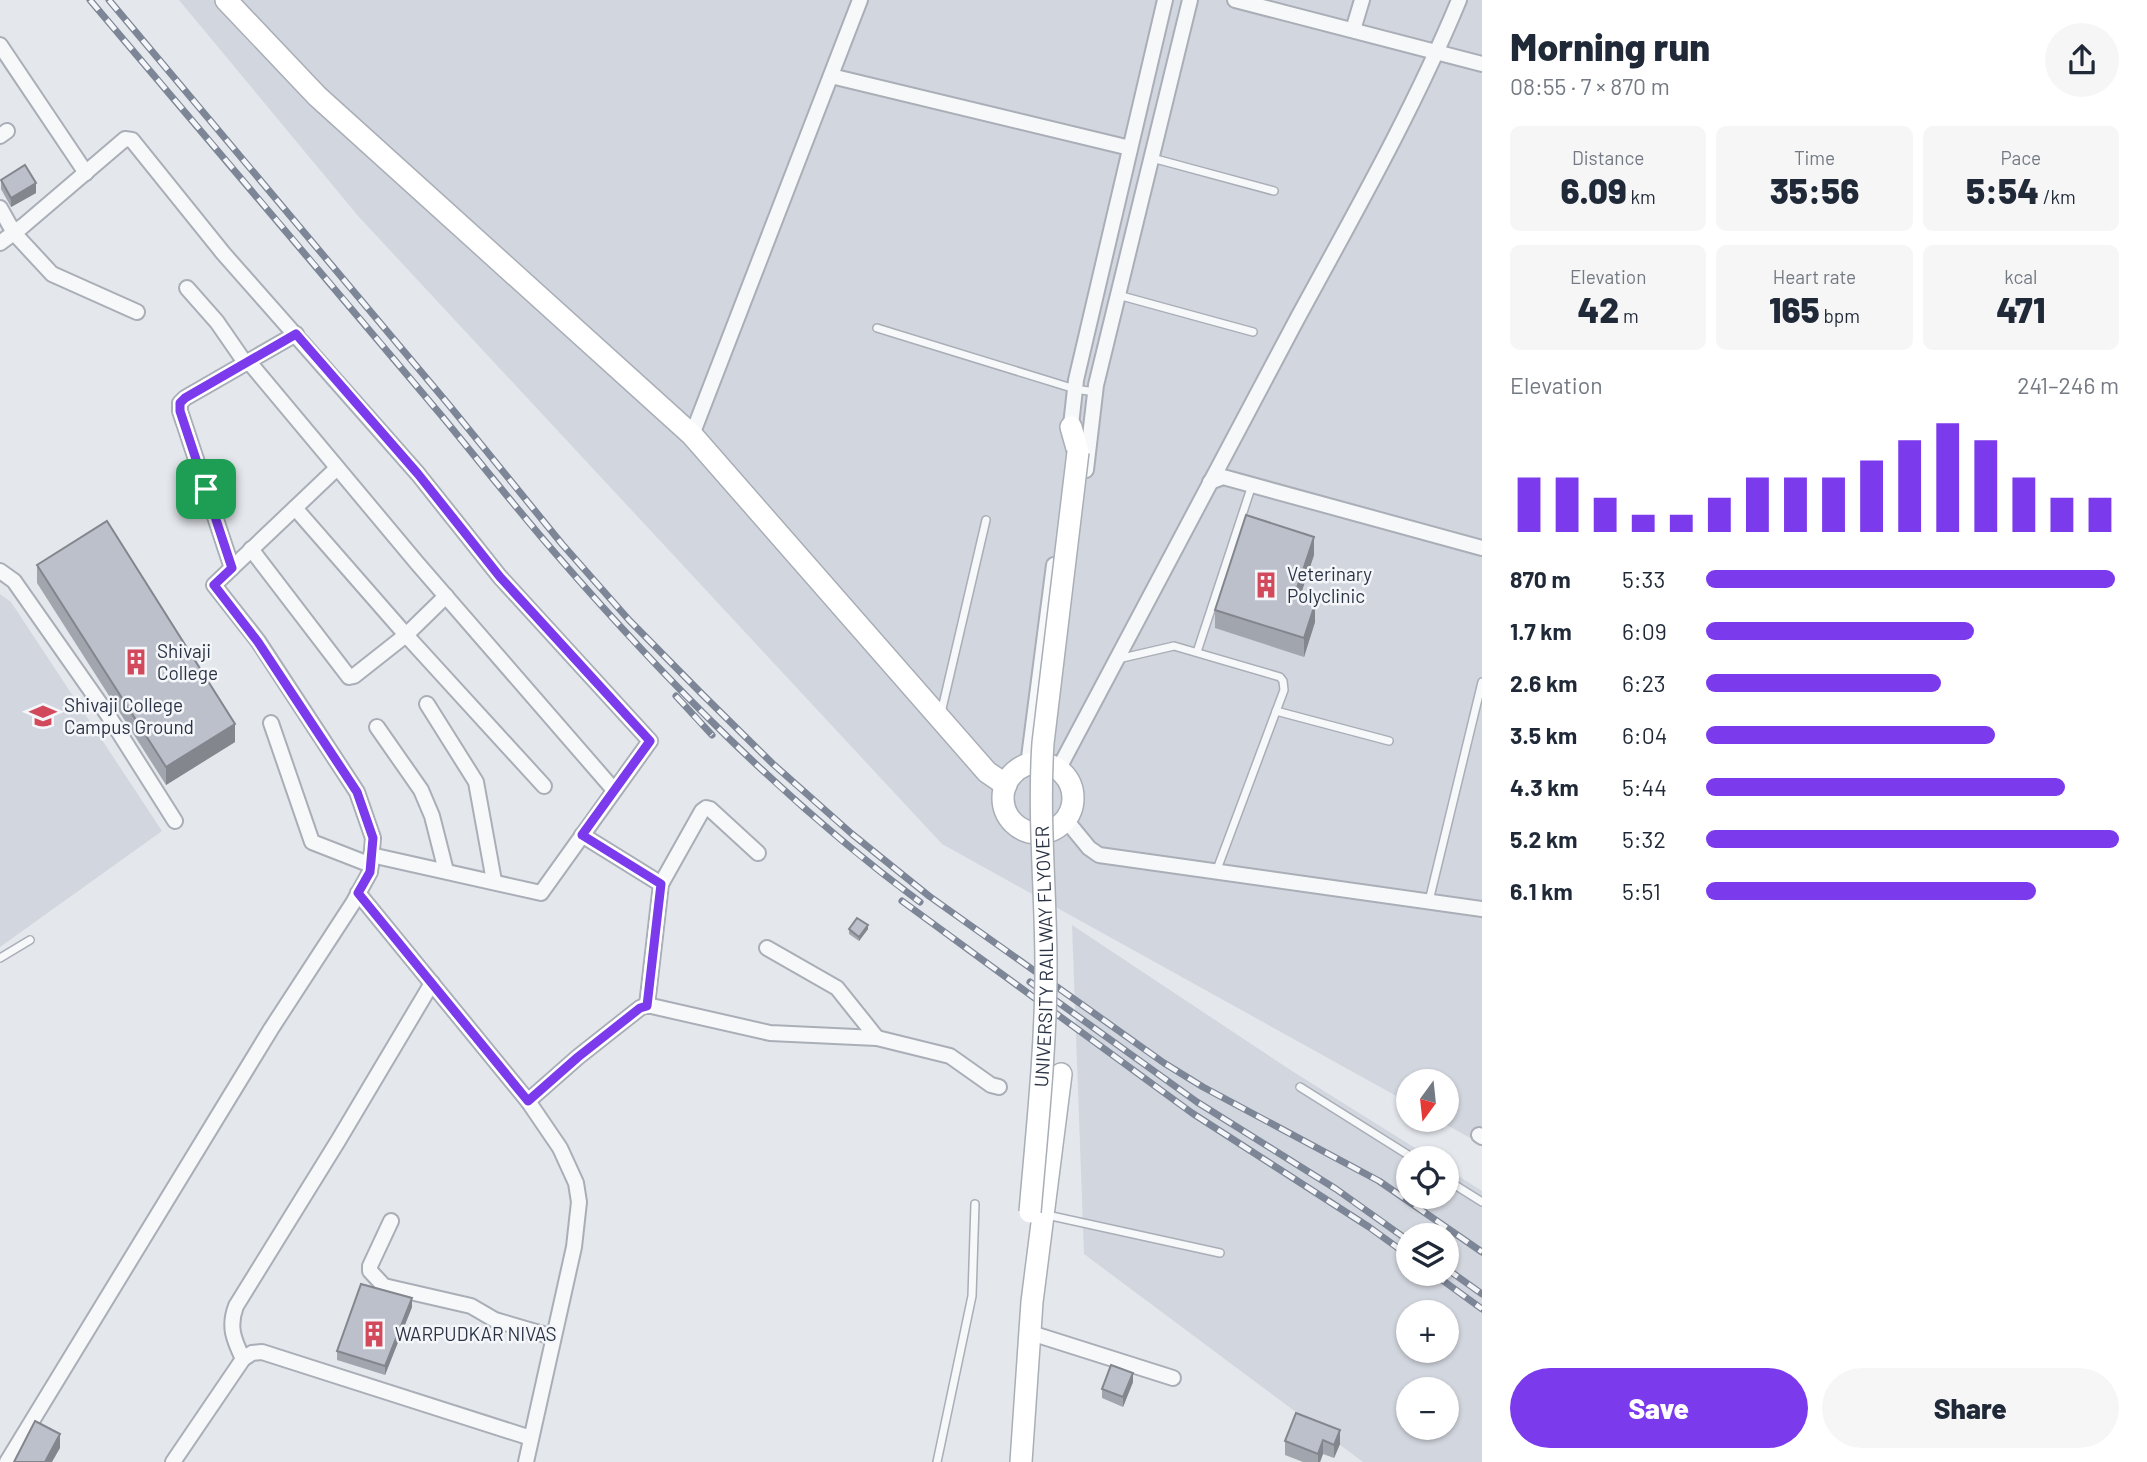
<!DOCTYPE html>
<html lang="en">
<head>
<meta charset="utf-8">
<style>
  :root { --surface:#fff; --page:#f6f6f7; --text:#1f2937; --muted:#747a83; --accent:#7c3aed }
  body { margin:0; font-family:Barlow,sans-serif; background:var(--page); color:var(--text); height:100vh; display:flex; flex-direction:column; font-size:26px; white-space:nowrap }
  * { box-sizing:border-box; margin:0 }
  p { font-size:23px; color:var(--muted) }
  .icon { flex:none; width:38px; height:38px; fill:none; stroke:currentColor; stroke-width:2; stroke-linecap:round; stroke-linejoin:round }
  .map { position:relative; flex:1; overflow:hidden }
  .drawer { display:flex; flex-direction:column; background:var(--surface); width:665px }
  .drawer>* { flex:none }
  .needle { width:46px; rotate:195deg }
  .tools { position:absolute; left:1396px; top:1069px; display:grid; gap:14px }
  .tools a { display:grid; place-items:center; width:63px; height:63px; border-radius:50%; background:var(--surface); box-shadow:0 2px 5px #0004; font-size:35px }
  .pin { position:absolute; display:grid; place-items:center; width:60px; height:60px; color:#fff; margin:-30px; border-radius:14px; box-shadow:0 4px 10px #0006 }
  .round { display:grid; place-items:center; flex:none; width:74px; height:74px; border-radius:37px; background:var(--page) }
  .overview { display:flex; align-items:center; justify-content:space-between; height:119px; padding:0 28px }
  h1 { font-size:38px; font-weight:800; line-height:52px }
  .figures { display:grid; grid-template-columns:repeat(3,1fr); gap:10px; height:119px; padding:7px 28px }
  .figures div { display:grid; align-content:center; border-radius:10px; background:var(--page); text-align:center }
  .figures b { font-size:35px; font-weight:800 }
  .figures small { font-size:19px; font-weight:400 }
  .figures p { font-size:19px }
  .chart { height:196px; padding:14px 28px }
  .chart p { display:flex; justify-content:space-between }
  .chart svg { width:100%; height:126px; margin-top:7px; stroke:var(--accent); stroke-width:6 }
  .button { display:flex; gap:14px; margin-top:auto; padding:14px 28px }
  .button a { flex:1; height:80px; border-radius:42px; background:var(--accent); color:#fff; font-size:28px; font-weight:800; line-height:80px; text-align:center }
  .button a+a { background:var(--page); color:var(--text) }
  ul { padding:0 28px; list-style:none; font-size:23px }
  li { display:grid; grid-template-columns:112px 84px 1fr; align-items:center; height:52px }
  li i { height:18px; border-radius:9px; background:var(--accent) }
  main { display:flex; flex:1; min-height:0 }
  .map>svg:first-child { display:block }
  .built { fill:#d2d6de; fill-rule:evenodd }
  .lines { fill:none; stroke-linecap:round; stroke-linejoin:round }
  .lane-casing { stroke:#a9aeb7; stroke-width:10 }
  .street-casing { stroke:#a9aeb7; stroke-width:18 }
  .secondary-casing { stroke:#a9aeb7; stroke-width:24 }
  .lane { stroke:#f7f8fa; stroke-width:7 }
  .street { stroke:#f7f8fa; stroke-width:14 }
  .secondary { stroke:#fff; stroke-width:21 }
  .rail-casing { stroke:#7d8696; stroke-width:7 }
  .rail { stroke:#f4f6f9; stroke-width:4.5; stroke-dasharray:13; stroke-linecap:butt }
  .secondary-bridge-casing { stroke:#a9aeb7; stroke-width:24; stroke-linecap:butt }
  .secondary-bridge { stroke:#fff; stroke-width:21 }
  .wall { fill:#a1a5ae }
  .shaded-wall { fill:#83868d }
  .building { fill:#bbc0ca; stroke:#83868d; stroke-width:2 }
  .route-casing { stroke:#fff; stroke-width:14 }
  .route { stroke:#7c3aed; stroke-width:9 }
  .labels { text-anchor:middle; stroke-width:5; stroke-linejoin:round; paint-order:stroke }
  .poi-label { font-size:19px; fill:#2b3445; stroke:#f4f6f9; text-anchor:start }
  .street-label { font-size:19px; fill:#2b3445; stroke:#f4f6f9 }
</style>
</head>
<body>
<main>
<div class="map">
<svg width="1482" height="1462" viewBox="0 0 1482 1462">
  <rect width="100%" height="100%" fill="#e4e7ec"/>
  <g class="built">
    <path d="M 179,0 L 1482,0 L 1482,1126 L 1474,1140 L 1438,1120 L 1447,1120 L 1447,1082 L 1409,1082 L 1409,1103 L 942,844 L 359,217 Z"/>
    <path d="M 0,594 L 11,602 L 162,831 L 0,947 Z"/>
    <path d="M 1072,925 L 1292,1071 L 1431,1158 L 1409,1158 L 1409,1197 L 1447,1197 L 1447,1169 L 1482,1191 L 1482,1462 L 1363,1462 L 1084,1254 ZM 1409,1236 L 1447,1236 L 1447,1274 L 1409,1274 ZM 1409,1312 L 1447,1312 L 1447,1351 L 1409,1351 ZM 1409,1390 L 1447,1390 L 1447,1428 L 1409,1428 Z"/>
  </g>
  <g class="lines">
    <g class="lane-casing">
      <g id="lane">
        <path d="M 1152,158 L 1274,191"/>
        <path d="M 1118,295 L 1253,332"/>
        <path d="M 877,328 L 1075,389 L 1095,392"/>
        <path d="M 1197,652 L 1252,485"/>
        <path d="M 1118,659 L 1174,646 L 1280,677 L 1283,681 L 1284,690 L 1216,872"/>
        <path d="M 1276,711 L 1389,741"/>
        <path d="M 941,713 L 986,520"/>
        <path d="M 1429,901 L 1482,682"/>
        <path d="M 0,958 L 30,940"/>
        <path d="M 1300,1087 L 1413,1158"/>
        <path d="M 1447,1180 L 1482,1202"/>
        <path d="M 1047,1215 L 1220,1253"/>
        <path d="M 937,1462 L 972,1296 L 975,1204"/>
      </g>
    </g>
    <g class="street-casing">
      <g id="street">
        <path d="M 1235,0 L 1482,64"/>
        <path d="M 1353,30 L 1362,0"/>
        <path d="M 0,45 L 86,173"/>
        <path d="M 831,76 L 1130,148"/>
        <path d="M 0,136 L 7,131"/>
        <path d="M 0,208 L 14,233 L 52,274 L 137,312"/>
        <path d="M 0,243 L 23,226 L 125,139 L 132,140 L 223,253 L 418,474 L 500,577 L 650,741 L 541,893 L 371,855"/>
        <path d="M 187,288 L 217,322 L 246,364"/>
        <path d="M 249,362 L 417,563 L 614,790"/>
        <path d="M 1070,434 L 1076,380 L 1165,0"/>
        <path d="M 692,435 L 860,0"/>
        <path d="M 1086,470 L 1096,385 L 1190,0"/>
        <path d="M 1210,482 L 1223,477 L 1482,548"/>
        <path d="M 295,508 L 406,635 L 544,786"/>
        <path d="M 251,549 L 349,677 L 354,676 L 406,635 L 446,596"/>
        <path d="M 232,568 L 180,411 L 180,403 L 185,398 L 296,334"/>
        <path d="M 0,571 L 14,581 L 108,715 L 175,821"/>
        <path d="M 427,704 L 476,782 L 494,881"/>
        <path d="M 271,723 L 312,842 L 371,865"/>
        <path d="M 377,727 L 421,790 L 432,816 L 446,871"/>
        <path d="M 1028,765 L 1054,565"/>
        <path d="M 1058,770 C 1137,620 1216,470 1296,321 C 1353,216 1413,111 1459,0"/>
        <path d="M 1066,820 L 1089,848 L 1099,855 L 1482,909"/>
        <path d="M 582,835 L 661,884"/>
        <path d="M 358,893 L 528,1101 L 560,1148 L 576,1183 L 579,1202 L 574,1247 L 526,1462"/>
        <path d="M 767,948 L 837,988 L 877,1038"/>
        <path d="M 647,1005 L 661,884 L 702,811 L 706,808 L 710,809 L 758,853"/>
        <path d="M 528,1101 L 578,1057 L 640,1008 L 647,1005 L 770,1033 L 877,1038 L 950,1056 L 991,1085 L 999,1087"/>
        <path d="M 1479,1135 L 1482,1137"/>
        <path d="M 391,1221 L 370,1266 L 370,1271 L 384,1286 L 471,1306 L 495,1320 L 553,1337"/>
        <path d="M 1031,1333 L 1173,1378"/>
        <path d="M 243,1359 C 234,1340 228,1327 236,1306 L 338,1141 L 432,983"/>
        <path d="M 7,1462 L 271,1029 L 353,903 L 370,872 L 373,838 L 357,792 L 258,641 L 214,585 L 337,468"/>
        <path d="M 173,1462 L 243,1359 L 252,1353 L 262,1352 L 531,1438"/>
      </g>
    </g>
    <g class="secondary-casing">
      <g id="secondary">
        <path d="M 226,0 L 317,96 L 692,435 L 987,772 L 1006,785"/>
        <path d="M 1071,427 L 1078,452"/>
        <circle cx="1038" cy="798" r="35"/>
        <path d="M 1021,1462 L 1032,1302 L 1061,1074"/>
      </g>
    </g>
    <use href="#lane" class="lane"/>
    <use href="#street" class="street"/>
    <use href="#secondary" class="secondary"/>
    <g class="rail-casing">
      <g id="rail">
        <path d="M 90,0 C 207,138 324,276 441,415 C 479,461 516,508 555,553 C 665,680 785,802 920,902"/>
        <path d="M 109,0 L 449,405 L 562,544 L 629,620 L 703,695 L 773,764 L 852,834 L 929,896 L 1164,1063 L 1203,1087 L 1379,1181 L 1482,1252"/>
        <path d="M 676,696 L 712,735"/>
        <path d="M 902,901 L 1192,1113 L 1369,1227 L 1409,1256"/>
        <path d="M 1030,982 L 1197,1102 L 1336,1189 L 1409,1241"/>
        <path d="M 1447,1269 L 1482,1294"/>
        <path d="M 1434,1274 L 1482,1309"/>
      </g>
    </g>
    <use href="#rail" class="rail"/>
    <g class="secondary-bridge-casing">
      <g id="secondary-bridge">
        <path id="s1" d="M 1030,1212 C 1037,1130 1046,1048 1046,967 C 1046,892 1038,818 1043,743 L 1078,452"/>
      </g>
    </g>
    <use href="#secondary-bridge" class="secondary-bridge"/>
  </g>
  <g class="wall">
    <path d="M 1,180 L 36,193 L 11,207 L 1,189 Z"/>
    <path d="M 1314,555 L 1299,599 L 1315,622 L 1304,657 L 1215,628 L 1215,610 Z"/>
    <path d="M 37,565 L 235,742 L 166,785 L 37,583 Z"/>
    <path d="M 849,929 L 868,929 L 859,941 L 849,934 Z"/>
    <path d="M 412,1307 L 385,1375 L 337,1360 L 337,1351 Z"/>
    <path d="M 1133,1382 L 1123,1407 L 1102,1398 L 1102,1389 Z"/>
    <path d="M 1296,1413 L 1340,1444 L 1334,1458 L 1323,1454 L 1320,1462 L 1303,1462 L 1285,1455 L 1285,1441 Z"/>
  </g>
  <g class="shaded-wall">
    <path d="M 36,183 L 36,193 L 11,207 L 11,198 Z"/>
    <path d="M 1314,537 L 1314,555 L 1294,615 L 1294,597 Z"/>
    <path d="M 1315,604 L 1315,622 L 1304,657 L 1304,638 Z"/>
    <path d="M 235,724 L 235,742 L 166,785 L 166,767 Z"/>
    <path d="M 868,925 L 868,929 L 859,941 L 859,937 Z"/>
    <path d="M 412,1298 L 412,1307 L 385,1375 L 385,1366 Z"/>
    <path d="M 1133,1373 L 1133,1382 L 1123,1407 L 1123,1397 Z"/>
    <path d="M 1340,1430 L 1340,1444 L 1334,1458 L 1334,1445 Z"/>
    <path d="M 60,1434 L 60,1448 L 52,1462 L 45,1462 Z"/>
    <path d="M 1323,1440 L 1323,1454 L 1320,1462 L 1318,1462 L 1318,1454 Z"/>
  </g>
  <g class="building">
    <path d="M 25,165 L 36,183 L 11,198 L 1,180 Z"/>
    <path d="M 1246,515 L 1314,537 L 1294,597 L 1315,604 L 1304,638 L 1215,610 Z"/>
    <path d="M 107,521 L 235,724 L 166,767 L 37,565 Z"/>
    <path d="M 857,918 L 868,925 L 859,937 L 849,929 Z"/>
    <path d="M 361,1284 L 412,1298 L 385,1366 L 337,1351 Z"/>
    <path d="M 1111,1365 L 1133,1373 L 1123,1397 L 1102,1389 Z"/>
    <path d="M 1296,1413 L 1340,1430 L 1334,1445 L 1323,1440 L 1318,1454 L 1285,1441 Z"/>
    <path d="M 35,1421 L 60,1434 L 45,1462 L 14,1462 Z"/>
  </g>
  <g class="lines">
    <g class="route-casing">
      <path id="route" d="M 296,334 L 418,474 L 500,577 L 650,741 L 582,835 L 661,884 L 647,1006 L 640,1008 L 578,1057 L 528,1101 L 358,893 L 370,872 L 373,838 L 357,792 L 258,642 L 214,585 L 232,568 L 180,411 L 180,403 L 185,398 Z"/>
    </g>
    <use href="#route" class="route"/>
  </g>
  <defs>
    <g id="building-bare" transform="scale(2.1)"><path d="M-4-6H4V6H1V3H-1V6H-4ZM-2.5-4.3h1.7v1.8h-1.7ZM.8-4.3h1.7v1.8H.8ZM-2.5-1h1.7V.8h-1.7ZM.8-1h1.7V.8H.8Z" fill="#d1495b" stroke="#f4f6f9" stroke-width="2.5" paint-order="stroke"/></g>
    <g id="university-bare" transform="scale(2.1)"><path d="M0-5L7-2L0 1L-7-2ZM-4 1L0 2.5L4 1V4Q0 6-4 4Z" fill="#d1495b" stroke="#f4f6f9" stroke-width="2.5" paint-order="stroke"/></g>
  </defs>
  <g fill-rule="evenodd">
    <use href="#building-bare" x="1266" y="585"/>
    <use href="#building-bare" x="136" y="662"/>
    <use href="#university-bare" x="43" y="716"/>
    <use href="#building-bare" x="374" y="1334"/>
  </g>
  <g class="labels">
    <g class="poi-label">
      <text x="1287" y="581">Veterinary<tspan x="1287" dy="22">Polyclinic</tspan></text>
      <text x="157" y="658">Shivaji<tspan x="157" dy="22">College</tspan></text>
      <text x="64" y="712">Shivaji College<tspan x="64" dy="22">Campus Ground</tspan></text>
      <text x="395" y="1341">WARPUDKAR NIVAS</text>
    </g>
    <g class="street-label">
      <text dy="7" stroke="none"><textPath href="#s1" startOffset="256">UNIVERSITY RAILWAY FLYOVER</textPath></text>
    </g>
  </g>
</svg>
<div class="tools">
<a><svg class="needle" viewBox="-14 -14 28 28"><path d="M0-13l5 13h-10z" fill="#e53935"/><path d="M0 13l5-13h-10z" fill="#747a83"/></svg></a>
<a><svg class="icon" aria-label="locate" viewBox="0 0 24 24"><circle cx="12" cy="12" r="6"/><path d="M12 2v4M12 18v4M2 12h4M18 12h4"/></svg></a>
<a><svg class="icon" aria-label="layers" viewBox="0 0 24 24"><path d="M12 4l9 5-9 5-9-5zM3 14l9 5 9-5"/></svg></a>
<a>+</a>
<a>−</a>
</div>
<div class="pin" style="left:206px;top:489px;background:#1e9e55"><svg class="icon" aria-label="arrive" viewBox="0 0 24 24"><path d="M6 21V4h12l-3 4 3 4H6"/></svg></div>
</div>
<section class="drawer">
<div class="overview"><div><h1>Morning run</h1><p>08:55 · 7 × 870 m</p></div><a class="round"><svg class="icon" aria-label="share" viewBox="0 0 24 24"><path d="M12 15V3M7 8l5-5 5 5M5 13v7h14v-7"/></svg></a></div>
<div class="figures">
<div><p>Distance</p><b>6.09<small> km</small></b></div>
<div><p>Time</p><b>35:56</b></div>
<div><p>Pace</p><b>5:54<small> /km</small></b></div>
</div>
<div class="figures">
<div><p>Elevation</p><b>42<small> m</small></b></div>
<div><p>Heart rate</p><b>165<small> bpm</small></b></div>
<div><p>kcal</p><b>471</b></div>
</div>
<div class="chart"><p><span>Elevation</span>241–246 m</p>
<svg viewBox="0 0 160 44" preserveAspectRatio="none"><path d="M5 44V25M15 44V25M25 44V32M35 44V38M45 44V38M55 44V32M65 44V25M75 44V25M85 44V25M95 44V19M105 44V12M115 44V6M125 44V12M135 44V25M145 44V32M155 44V32"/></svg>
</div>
<ul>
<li><b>870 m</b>5:33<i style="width:99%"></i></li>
<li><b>1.7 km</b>6:09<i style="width:65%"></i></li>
<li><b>2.6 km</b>6:23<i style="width:57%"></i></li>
<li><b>3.5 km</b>6:04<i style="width:70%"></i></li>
<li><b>4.3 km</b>5:44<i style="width:87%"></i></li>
<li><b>5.2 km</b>5:32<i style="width:100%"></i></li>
<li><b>6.1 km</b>5:51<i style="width:80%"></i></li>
</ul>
<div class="button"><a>Save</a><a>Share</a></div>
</section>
</main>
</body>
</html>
